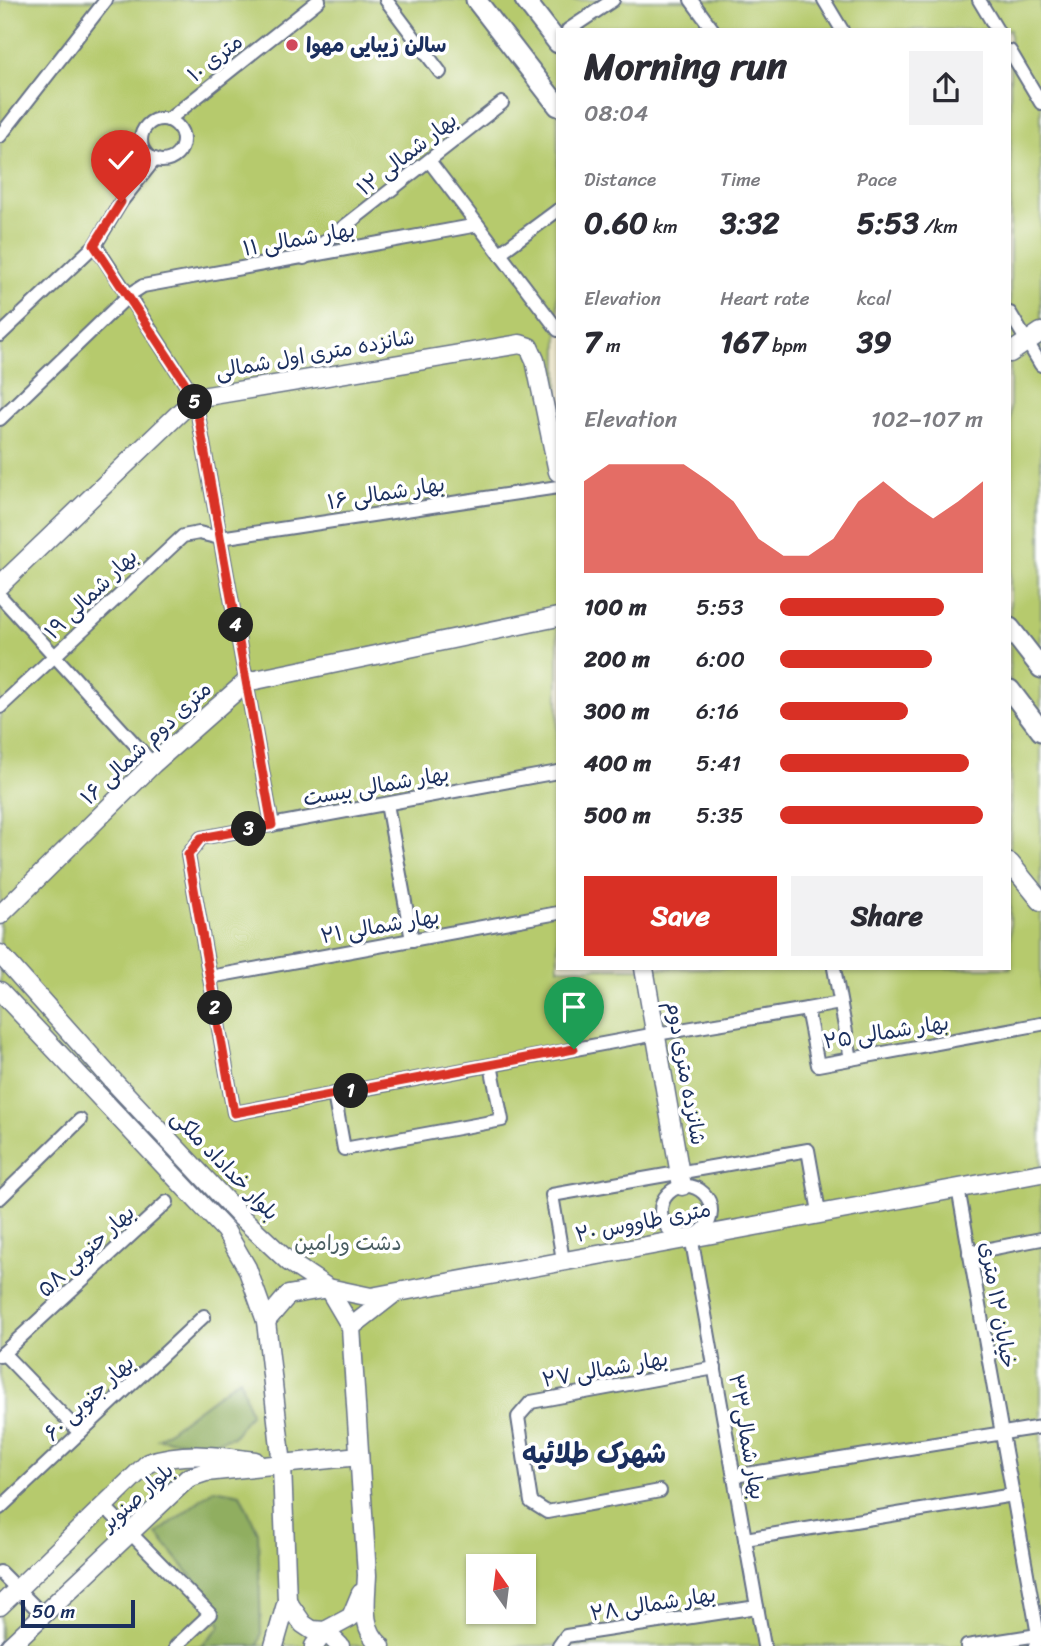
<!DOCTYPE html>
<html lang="en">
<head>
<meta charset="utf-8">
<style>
  :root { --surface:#fff; --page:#f2f2f3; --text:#2b2b33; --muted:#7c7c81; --accent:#d93025 }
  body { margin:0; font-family:Sriracha,"Playpen Sans Arabic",sans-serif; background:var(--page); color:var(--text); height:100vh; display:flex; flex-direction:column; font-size:26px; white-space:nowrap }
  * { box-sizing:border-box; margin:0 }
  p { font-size:23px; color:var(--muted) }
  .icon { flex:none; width:38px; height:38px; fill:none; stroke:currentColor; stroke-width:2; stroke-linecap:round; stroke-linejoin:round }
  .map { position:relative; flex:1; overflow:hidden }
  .drawer { position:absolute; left:556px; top:28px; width:455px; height:942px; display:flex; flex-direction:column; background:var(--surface); border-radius:0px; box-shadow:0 2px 5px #0004 }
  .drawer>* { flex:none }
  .needle { width:46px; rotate:346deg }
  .controls { position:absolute; left:466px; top:1554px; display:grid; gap:14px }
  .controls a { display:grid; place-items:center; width:70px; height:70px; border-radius:0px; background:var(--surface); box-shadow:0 2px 5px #0004; font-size:35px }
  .scale { position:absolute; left:21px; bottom:18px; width:114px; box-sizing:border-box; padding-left:7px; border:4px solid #1b2f5e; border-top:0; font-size:19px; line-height:24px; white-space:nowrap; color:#1b2f5e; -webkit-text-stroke:5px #fff; paint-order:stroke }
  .pin { position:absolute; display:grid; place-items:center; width:60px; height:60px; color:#fff; margin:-72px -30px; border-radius:50% 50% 50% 0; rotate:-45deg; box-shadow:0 0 7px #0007 }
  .pin .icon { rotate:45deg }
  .km { position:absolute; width:35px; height:35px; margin:-18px; border-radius:50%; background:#222; color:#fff; font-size:19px; line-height:35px; text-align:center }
  .round { display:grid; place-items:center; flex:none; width:74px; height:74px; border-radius:0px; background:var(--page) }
  .overview { display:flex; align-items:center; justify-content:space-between; height:119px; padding:0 28px }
  h1 { font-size:38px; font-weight:700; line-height:52px }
  .stats { display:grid; grid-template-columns:repeat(3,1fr); gap:10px; height:119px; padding:7px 28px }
  .stats div { display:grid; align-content:center }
  .stats b { font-size:30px; font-weight:700 }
  .stats small { font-size:19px; font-weight:400 }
  .stats p { font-size:19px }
  .chart { height:196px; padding:14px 28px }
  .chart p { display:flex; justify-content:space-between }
  .chart svg { width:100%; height:126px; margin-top:7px; fill:var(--accent); opacity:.7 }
  .action { display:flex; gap:14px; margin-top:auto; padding:14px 28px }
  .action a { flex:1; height:80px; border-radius:0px; background:var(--accent); color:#fff; font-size:28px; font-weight:700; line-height:80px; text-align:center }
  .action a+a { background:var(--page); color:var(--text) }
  ul { padding:0 28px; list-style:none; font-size:23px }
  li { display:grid; grid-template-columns:112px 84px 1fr; align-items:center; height:52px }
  li i { height:18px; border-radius:9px; background:var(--accent) }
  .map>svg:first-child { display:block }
  .green { fill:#b6ca6d; stroke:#687c66; stroke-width:2; fill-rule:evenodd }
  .forest { fill:#90ae60; stroke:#566e5f; stroke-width:2 }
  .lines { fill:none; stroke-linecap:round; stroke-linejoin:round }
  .street-casing { stroke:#657086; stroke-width:16 }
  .secondary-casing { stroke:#657086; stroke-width:21 }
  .primary-casing { stroke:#657086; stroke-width:23 }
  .street { stroke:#fff; stroke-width:12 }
  .secondary { stroke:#fff; stroke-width:18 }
  .primary { stroke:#fff; stroke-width:19 }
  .route-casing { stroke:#fff; stroke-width:14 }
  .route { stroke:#d93025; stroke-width:9 }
  .poi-dot { fill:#d1495b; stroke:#fff; stroke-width:2.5 }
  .labels { text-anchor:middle; stroke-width:7; stroke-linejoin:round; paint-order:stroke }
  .poi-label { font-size:21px; font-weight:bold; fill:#1b2f5e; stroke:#fff; text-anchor:start }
  .street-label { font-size:21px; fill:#1b2f5e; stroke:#fff }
  .park-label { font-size:21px; fill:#4a5e62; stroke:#fff }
  .district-label { font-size:28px; font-weight:bold; fill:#1b2f5e; stroke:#fff }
</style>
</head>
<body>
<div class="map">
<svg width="1041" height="1646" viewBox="0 0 1041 1646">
  <rect width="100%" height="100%" fill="#fff"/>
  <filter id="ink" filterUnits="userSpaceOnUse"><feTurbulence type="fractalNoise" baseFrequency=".0143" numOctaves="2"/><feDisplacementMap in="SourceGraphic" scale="14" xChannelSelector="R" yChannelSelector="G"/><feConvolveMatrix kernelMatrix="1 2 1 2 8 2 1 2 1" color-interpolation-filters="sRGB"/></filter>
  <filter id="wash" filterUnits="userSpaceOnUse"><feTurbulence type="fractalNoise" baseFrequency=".00686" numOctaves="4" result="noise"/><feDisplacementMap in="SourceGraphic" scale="28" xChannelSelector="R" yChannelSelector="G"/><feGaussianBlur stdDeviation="1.57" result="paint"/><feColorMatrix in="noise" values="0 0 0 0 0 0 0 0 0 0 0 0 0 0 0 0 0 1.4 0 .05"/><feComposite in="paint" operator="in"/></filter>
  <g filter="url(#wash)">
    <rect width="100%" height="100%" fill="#efe9cf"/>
    <path class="green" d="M 0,0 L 1041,0 L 1041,1646 L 0,1646 ZM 558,30 L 1010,30 L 1010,968 L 558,968 ZM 478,1566 L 523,1566 L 523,1612 L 478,1612 Z"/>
    <g class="forest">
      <path d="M 240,1378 L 250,1414 L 233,1437 L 207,1443 L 158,1439 Z"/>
      <path d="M 214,1489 L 240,1494 L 258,1532 L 261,1635 L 258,1646 L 201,1646 L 221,1626 L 208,1597 L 157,1534 Z"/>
    </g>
  </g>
  <g filter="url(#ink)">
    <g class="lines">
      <g class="street-casing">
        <g id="street">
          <path d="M 386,0 L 440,72"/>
          <path d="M 691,0 L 713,30"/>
          <path d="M 824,0 L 842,30"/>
          <path d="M 979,0 L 997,30"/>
          <path d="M 568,30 L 613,0"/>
          <path d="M 1010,51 L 1041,103"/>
          <circle cx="162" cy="140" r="21"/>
          <path d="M 168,120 L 319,0"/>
          <path d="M 0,136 L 106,0"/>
          <path d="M 430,162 L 558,330"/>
          <path d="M 95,245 L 195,398 L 272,825"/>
          <path d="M 500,253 L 558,210"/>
          <path d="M 304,258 L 502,103"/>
          <path d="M 1010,313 L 1041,365"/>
          <path d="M 0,335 L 95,245 L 121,202 L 155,159"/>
          <path d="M 0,419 L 129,295 L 143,286 L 478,225"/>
          <path d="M 0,596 L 153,764"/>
          <path d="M 0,707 L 183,536 L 199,533 L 220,538 L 558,487"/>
          <path d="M 558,772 L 201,838 L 188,855 L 234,1113 L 656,1034 L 807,1009 L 818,1065 L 1041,1024"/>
          <path d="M 387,804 L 412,940"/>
          <path d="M 834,968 L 851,1059"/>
          <path d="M 210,977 L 558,913"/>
          <path d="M 807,1009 L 840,1003"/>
          <path d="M 334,1094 L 344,1149 L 502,1120 L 491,1065"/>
          <circle cx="686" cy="1211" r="25"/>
          <path d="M 958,1188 L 1038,1635 L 1035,1646"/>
          <path d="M 0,1198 L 80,1120"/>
          <path d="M 691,1236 L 764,1646"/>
          <path d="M 969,1253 L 1041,1239"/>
          <path d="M 563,1260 L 552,1195 L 808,1150 L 819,1212"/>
          <path d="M 3,1353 L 80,1433"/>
          <path d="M 0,1356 L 167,1202"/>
          <path d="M 734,1476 L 1041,1427"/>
          <path d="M 660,1491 L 547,1512 L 531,1502 L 518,1417 L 531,1402 L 715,1368"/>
          <path d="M 104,1506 L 210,1614 L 176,1646"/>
          <path d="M 0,1508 L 204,1316"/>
          <path d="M 745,1539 L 1013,1495"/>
          <path d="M 0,1572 L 43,1615"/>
          <path d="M 559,1646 L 566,1636 L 757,1607"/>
          <path d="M 967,1646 L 1038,1635"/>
        </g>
      </g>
      <g class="secondary-casing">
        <g id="secondary">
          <path d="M 1010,353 L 1041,332"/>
          <path d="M 0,585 L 195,398 L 520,344 L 529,347 L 535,360 L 558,472"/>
          <path d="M 1010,863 L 1041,901"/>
          <path d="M 0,915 L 153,764 L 246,682 L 558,617"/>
          <path d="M 0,954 L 116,1084 L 242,1218 L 289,1262 L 328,1288 L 351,1327 L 367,1575 C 366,1601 360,1628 381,1646"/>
          <path d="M 644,968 L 682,1186"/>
          <path d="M 0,991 L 225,1230 L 247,1268 L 266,1321 L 282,1465 L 287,1601 L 274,1646"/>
          <path d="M 266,1321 L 288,1295 L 328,1288 L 371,1297 L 1041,1173"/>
          <path d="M 351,1327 L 392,1295"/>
          <path d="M 287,1601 L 303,1624 L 312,1630 L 325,1631 L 351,1617 L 361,1593"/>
          <path d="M 0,1606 L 148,1463 C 182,1451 220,1456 255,1461"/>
          <path d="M 10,1646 L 188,1478 L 206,1472 L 359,1456"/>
          <path d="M 314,1646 L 325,1631 L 340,1646"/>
        </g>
      </g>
      <g class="primary-casing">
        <g id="primary">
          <path d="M 476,0 L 558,106"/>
          <path d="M 525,0 L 558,43"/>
          <path d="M 1010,628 L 1041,668"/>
          <path d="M 1010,690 L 1041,731"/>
        </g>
      </g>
      <use href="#street" class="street"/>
      <use href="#secondary" class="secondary"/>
      <use href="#primary" class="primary"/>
    </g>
  </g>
  <g class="lines" filter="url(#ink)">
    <g class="route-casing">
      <path id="route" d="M 121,202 L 94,245 L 195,398 L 272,825 L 201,838 L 188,855 L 234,1113 L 574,1049"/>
    </g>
    <use href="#route" class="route"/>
  </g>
  <circle class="poi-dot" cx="292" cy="45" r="7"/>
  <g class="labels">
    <g class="poi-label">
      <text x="306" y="52">سالن زیبایی مهوا</text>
    </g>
    <g class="street-label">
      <text transform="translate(215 58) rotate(-38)" y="7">۱۰ متری</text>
      <text transform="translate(407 154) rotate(-38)" y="7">بهار شمالی ۱۲</text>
      <text transform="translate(299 239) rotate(-10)" y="7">بهار شمالی ۱۱</text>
      <text transform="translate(315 354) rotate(-10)" y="7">شانزده متری اول شمالی</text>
      <text transform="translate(386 493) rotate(-9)" y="7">بهار شمالی ۱۶</text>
      <text transform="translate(91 594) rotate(-44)" y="7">بهار شمالی ۱۹</text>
      <text transform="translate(146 743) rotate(-43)" y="7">۱۶ متری دوم شمالی</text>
      <text transform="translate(376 786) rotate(-10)" y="7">بهار شمالی بیست</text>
      <text transform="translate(380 926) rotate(-10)" y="7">بهار شمالی ۲۱</text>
      <text transform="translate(886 1032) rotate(-9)" y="7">بهار شمالی ۲۵</text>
      <text transform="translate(686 1073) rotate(80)" y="7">شانزده متری دوم</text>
      <text transform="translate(225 1165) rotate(46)" y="7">بلوار خداداد ملکی</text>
      <text transform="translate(643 1222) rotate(-11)" y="7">۲۰ متری طاووس</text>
      <text transform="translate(86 1251) rotate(-43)" y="7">بهار حنوبی ۵۸</text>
      <text transform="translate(998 1305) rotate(80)" y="7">خیابان ۱۲ متری</text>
      <text transform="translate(605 1369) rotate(-10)" y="7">بهار شمالی ۲۷</text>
      <text transform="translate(89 1398) rotate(-43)" y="7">بهار جنوبی ۶۰</text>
      <text transform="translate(747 1437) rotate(80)" y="7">بهار شمالی۳۳</text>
      <text transform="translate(137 1497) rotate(-42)" y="7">بلوار صنوبر</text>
      <text transform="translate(653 1604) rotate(-9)" y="7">بهار شمالی ۲۸</text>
    </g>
    <g class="park-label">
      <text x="348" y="1250">دشت ورامین</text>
    </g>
    <g class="district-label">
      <text x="594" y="1463">شهرک طلائیه</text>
    </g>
  </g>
</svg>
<div class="controls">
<a><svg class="needle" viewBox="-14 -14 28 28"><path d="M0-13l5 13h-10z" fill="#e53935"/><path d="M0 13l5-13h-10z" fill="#7c7c81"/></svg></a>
</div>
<div class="scale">50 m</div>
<div class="pin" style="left:574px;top:1049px;background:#1e9e55"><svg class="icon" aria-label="arrive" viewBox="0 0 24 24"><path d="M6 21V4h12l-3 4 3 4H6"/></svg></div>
<div class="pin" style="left:121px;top:202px;background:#d93025"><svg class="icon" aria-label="check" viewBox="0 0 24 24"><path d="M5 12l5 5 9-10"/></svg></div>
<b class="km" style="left:351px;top:1091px">1</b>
<b class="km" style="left:215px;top:1008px">2</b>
<b class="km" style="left:249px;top:829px">3</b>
<b class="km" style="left:236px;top:625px">4</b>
<b class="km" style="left:195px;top:402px">5</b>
<section class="drawer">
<div class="overview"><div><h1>Morning run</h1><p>08:04</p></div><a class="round"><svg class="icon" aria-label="share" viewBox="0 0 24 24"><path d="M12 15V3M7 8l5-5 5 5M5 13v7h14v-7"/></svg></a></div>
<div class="stats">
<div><p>Distance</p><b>0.60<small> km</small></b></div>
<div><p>Time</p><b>3:32</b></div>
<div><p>Pace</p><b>5:53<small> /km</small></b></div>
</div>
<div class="stats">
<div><p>Elevation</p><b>7<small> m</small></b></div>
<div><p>Heart rate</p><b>167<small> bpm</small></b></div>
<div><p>kcal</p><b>39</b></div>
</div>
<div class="chart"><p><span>Elevation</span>102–107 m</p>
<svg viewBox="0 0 160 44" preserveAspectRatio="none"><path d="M0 44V12L10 6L20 6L30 6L40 6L50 12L60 19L70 32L80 38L90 38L100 32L110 19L120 12L130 19L140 25L150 19L160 12V44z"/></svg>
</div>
<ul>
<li><b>100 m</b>5:53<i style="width:81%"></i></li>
<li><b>200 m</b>6:00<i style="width:75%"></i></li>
<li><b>300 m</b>6:16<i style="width:63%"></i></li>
<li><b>400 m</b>5:41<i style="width:93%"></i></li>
<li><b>500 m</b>5:35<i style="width:100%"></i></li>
</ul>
<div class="action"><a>Save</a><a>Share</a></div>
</section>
</div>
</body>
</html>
